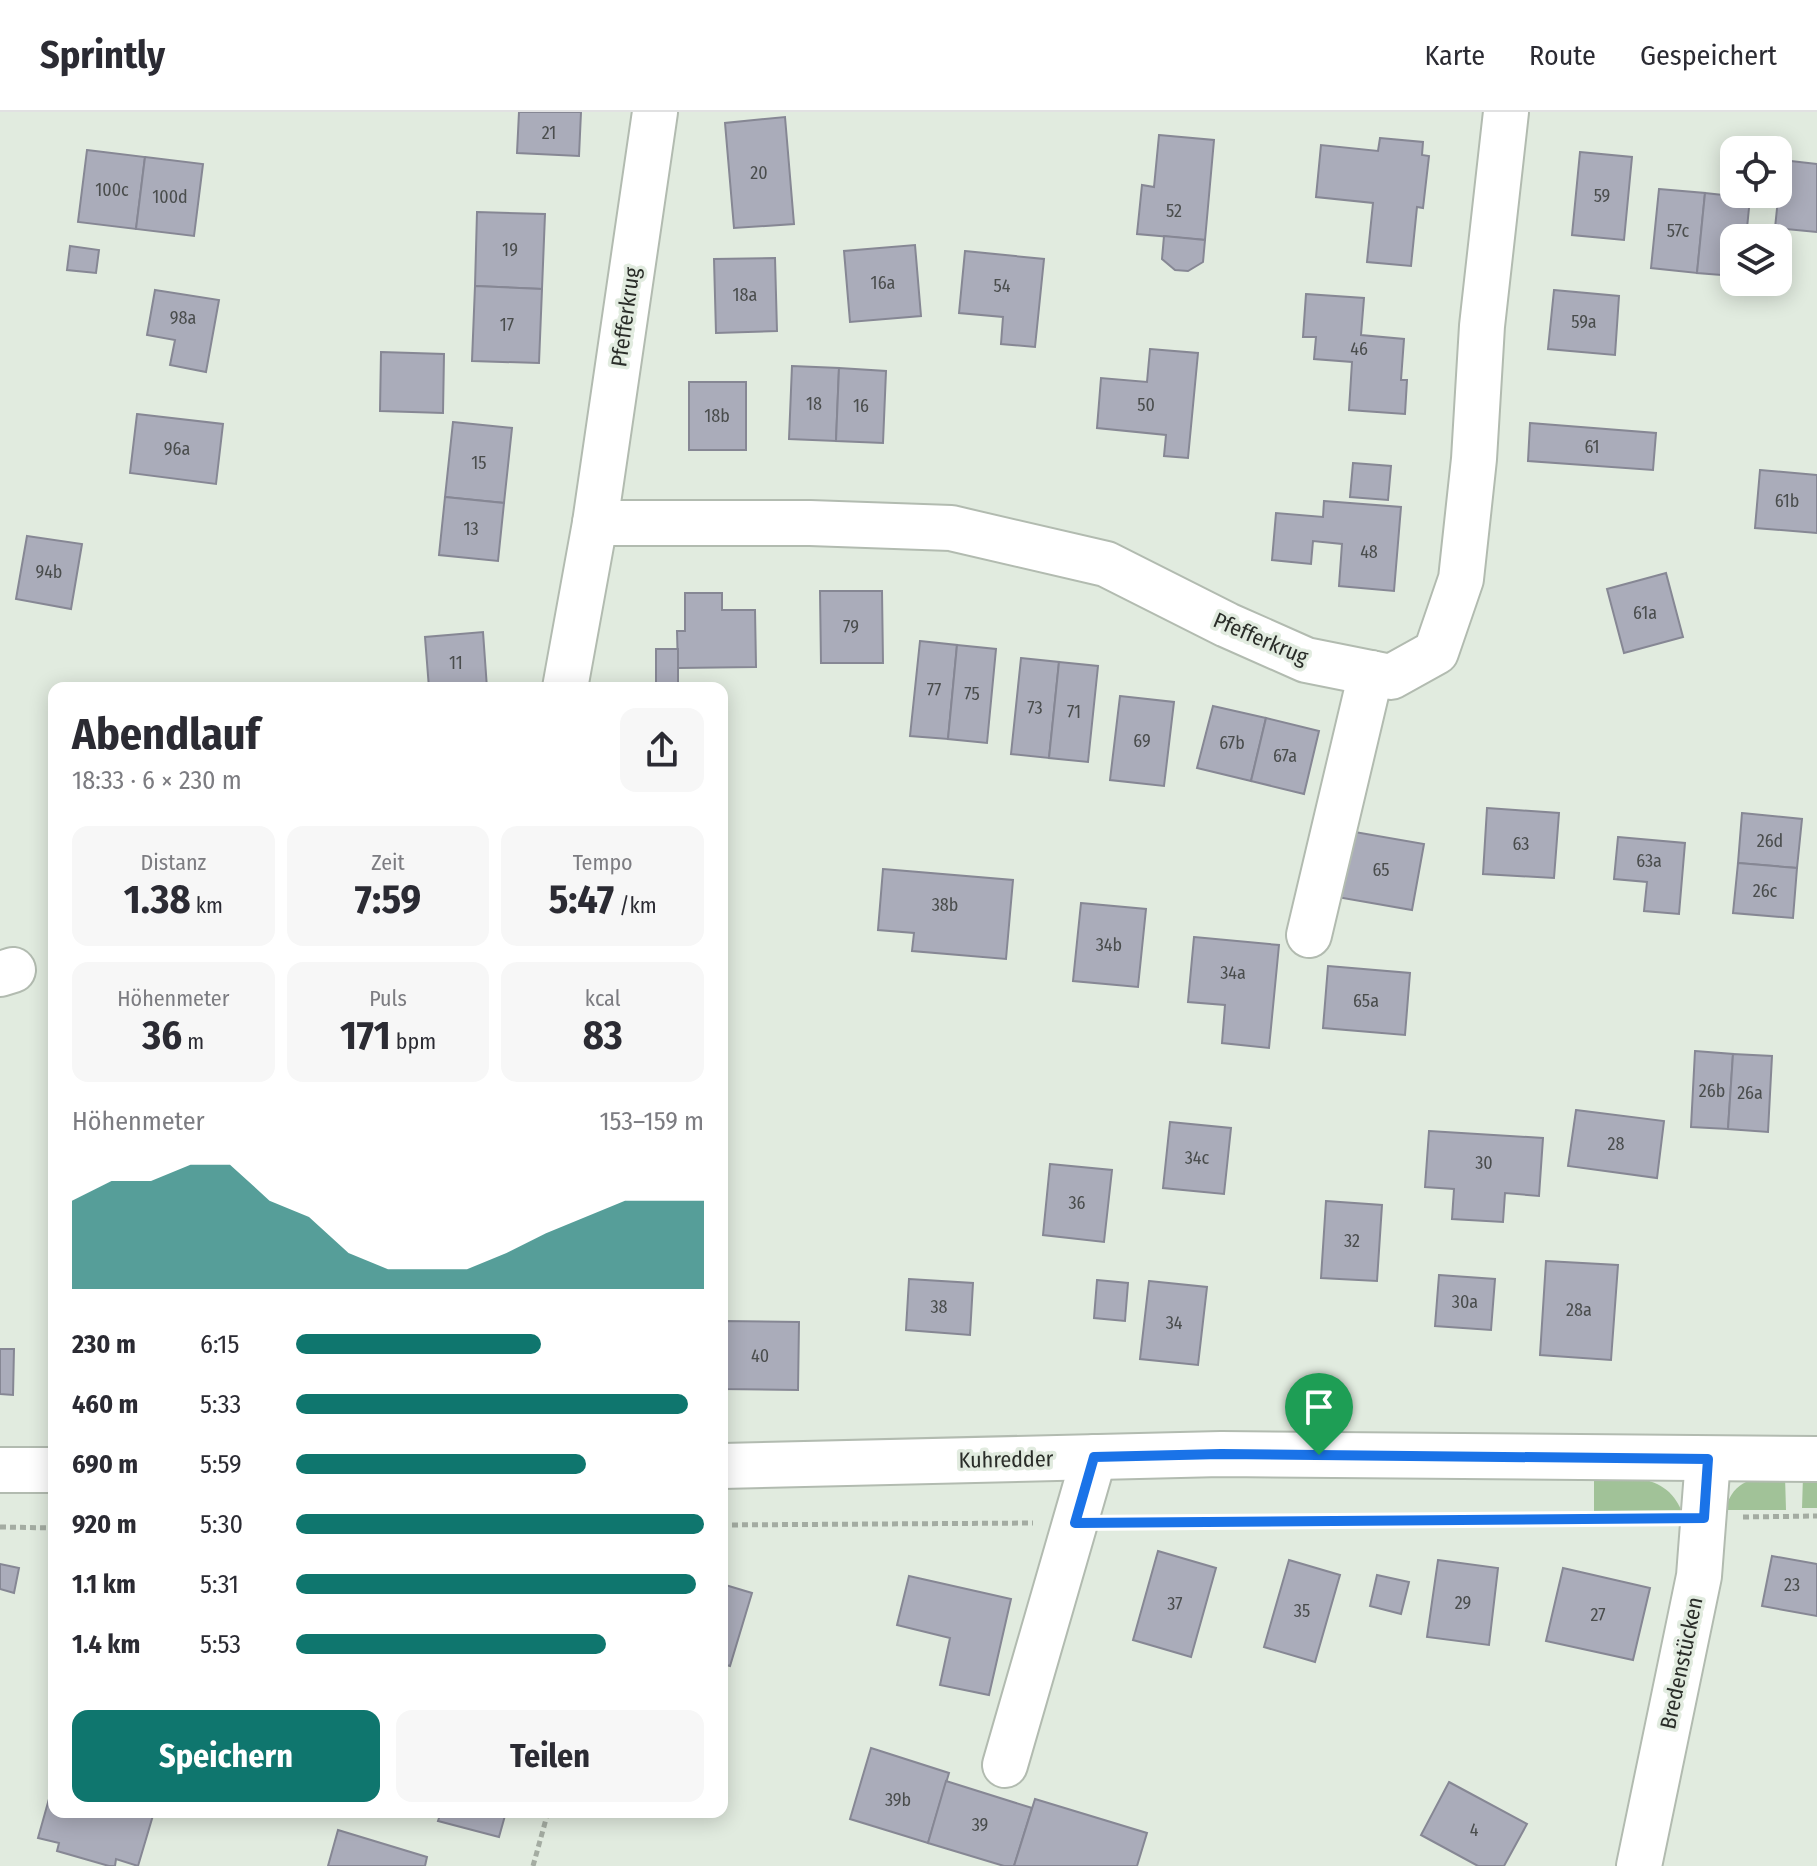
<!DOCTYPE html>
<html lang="de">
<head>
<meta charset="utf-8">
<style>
  :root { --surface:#fff; --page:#f7f7f7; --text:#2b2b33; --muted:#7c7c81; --line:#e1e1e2; --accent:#0f766e }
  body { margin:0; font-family:"Fira Sans Condensed",sans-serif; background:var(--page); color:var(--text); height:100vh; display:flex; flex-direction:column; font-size:30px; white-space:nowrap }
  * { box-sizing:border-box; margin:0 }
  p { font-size:26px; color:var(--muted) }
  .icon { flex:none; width:44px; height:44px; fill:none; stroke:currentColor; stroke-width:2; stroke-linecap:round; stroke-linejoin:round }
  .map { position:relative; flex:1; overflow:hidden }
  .details { position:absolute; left:48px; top:570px; width:680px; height:1136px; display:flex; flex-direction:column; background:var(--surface); border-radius:16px; box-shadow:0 4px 20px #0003 }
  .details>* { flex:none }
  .fabs { position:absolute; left:1720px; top:24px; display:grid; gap:16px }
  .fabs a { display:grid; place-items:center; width:72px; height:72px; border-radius:16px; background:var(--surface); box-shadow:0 4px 20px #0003; font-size:40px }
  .pin { position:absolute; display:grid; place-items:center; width:68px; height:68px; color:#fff; margin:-82px -34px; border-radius:50% 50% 50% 0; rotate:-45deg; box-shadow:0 0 8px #0007 }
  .pin .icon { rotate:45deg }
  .round { display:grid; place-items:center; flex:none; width:84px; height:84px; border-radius:16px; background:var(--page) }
  .headline { display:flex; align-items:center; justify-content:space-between; height:136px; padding:0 24px }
  h1 { font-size:44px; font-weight:700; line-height:60px }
  .stats { display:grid; grid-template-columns:repeat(3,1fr); gap:12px; height:136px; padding:8px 24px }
  .stats div { display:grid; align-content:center; border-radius:16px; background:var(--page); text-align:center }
  .stats b { font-size:40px; font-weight:700 }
  .stats small { font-size:22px; font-weight:400 }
  .stats p { font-size:22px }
  .chart { height:224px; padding:16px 24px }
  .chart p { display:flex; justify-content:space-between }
  .chart svg { width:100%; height:144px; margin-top:8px; fill:var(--accent); opacity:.7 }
  .primary-button { display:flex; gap:16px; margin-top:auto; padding:16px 24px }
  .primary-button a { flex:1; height:92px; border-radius:16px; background:var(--accent); color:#fff; font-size:32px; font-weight:700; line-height:92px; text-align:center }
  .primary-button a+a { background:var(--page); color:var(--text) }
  ul { padding:0 24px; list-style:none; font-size:26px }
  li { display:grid; grid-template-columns:128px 96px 1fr; align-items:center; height:60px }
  li i { height:20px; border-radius:10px; background:var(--accent) }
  header { display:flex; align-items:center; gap:48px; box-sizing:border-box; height:112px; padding:0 40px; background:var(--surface); border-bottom:2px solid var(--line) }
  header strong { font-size:38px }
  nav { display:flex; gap:44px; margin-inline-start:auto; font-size:28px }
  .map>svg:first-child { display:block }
  .green { fill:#a1c298 }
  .building { fill:#aaacba; stroke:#868794; stroke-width:2 }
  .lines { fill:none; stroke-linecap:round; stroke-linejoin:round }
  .minor-casing { stroke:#b2bbb0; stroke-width:48 }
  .path { stroke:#a4aca2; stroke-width:5; stroke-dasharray:6 4; stroke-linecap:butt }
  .minor { stroke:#fff; stroke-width:44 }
  .route-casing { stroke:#fff; stroke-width:16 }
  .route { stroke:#1a73e8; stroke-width:10 }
  .labels { text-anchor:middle; stroke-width:7; stroke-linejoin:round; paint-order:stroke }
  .number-label { font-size:18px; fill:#4a4d4d }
  .street-label { font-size:22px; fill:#2a2d29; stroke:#e1ebdf }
</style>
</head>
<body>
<header>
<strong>Sprintly</strong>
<nav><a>Karte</a><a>Route</a><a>Gespeichert</a></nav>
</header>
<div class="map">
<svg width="1817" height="1754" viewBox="0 0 1817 1754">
  <rect width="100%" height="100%" fill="#e1ebdf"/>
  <g class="green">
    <path d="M 1785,1364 L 1786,1398 L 1725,1398 C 1735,1364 1756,1367 1785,1364 Z"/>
    <path d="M 1803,1365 L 1817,1365 L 1817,1396 L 1802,1396 Z"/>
    <path d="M 1635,1366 C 1658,1369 1673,1378 1682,1400 L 1594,1400 L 1594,1367 Z"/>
  </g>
  <g class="building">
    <path d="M 519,0 L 581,0 L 579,44 L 517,41 Z"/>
    <path d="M 785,5 L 794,112 L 734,116 L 725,11 Z"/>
    <path d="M 1159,23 L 1214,28 L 1205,128 L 1137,122 L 1142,73 L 1154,75 Z"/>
    <path d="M 1380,26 L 1423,30 L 1422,43 L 1429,44 L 1423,96 L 1417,95 L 1411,154 L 1367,150 L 1373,91 L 1316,85 L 1321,33 L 1378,39 Z"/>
    <path d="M 87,38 L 145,45 L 136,117 L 78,110 Z"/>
    <path d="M 1580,40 L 1632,45 L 1624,128 L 1572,123 Z"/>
    <path d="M 145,45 L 203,52 L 194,124 L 136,117 Z"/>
    <path d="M 1782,48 L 1817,52 L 1817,120 L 1775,116 Z"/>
    <path d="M 1659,77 L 1705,81 L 1697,161 L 1651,156 Z"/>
    <path d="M 1705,81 L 1750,86 L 1746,126 L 1734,126 L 1734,164 L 1697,161 Z"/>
    <path d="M 477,100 L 545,102 L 542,177 L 475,174 Z"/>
    <path d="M 1164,124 L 1205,128 L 1203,150 L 1188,159 L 1175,158 L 1162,147 Z"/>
    <path d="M 915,133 L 921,204 L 850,210 L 844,139 Z"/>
    <path d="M 70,134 L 99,138 L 96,161 L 67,158 Z"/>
    <path d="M 965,139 L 1044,147 L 1035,235 L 1001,232 L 1003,205 L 959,201 Z"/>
    <path d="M 775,146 L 777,219 L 716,221 L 714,147 Z"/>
    <path d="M 475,174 L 542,177 L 539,251 L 472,249 Z"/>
    <path d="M 155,178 L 219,188 L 206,260 L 170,253 L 175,228 L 147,223 Z"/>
    <path d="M 1554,178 L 1619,184 L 1615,243 L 1548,237 Z"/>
    <path d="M 1306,182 L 1364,186 L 1361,223 L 1404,227 L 1401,268 L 1407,268 L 1405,302 L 1349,298 L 1352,250 L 1314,247 L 1316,225 L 1303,225 Z"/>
    <path d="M 1150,237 L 1198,241 L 1188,346 L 1164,344 L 1166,323 L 1097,316 L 1101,266 L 1147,270 Z"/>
    <path d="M 381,240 L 444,242 L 443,301 L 380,299 Z"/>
    <path d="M 792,254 L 839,256 L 836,329 L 789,327 Z"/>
    <path d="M 839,256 L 886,259 L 883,331 L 836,329 Z"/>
    <rect x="689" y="270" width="57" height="68"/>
    <path d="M 137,302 L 223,312 L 216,372 L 130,361 Z"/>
    <path d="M 453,310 L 512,316 L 504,391 L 445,385 Z"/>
    <path d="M 1530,311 L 1656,321 L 1653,358 L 1528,349 Z"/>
    <path d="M 1353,351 L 1391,354 L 1388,388 L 1350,385 Z"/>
    <path d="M 1760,358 L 1817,363 L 1817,421 L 1755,416 Z"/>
    <path d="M 445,385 L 504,391 L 498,449 L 439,443 Z"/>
    <path d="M 1324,389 L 1401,395 L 1394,479 L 1339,474 L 1342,432 L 1313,429 L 1311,452 L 1272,448 L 1276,401 L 1323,405 Z"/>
    <path d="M 27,424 L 82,432 L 71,497 L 16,487 Z"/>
    <path d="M 1666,461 L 1683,525 L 1624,541 L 1607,477 Z"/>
    <path d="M 820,479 L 882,479 L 883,551 L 821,551 Z"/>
    <path d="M 685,481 L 722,481 L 722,498 L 755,498 L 756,555 L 678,556 L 677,519 L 685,519 Z"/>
    <path d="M 483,520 L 487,576 L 429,576 L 425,525 Z"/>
    <path d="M 920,529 L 957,533 L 948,627 L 910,624 Z"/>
    <path d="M 957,533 L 996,537 L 987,631 L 948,627 Z"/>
    <rect x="656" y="537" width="22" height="39"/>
    <path d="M 1021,546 L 1059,550 L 1049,646 L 1011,642 Z"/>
    <path d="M 1059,550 L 1098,554 L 1088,650 L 1049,646 Z"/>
    <path d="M 1120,584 L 1174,590 L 1164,674 L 1110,668 Z"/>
    <path d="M 1213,594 L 1266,606 L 1251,669 L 1197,656 Z"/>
    <path d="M 1266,606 L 1319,619 L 1304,682 L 1251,669 Z"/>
    <path d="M 1487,696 L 1559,701 L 1554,766 L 1483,762 Z"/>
    <path d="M 1742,701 L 1802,707 L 1797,756 L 1738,751 Z"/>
    <path d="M 1349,719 L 1424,732 L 1412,798 L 1337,785 Z"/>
    <path d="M 1618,725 L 1685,731 L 1679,802 L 1644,799 L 1647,770 L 1614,767 Z"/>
    <path d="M 1738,751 L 1797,756 L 1793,806 L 1733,801 Z"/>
    <path d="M 883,757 L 1013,768 L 1006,847 L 912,839 L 914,821 L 878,818 Z"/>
    <path d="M 1081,791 L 1146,797 L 1138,875 L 1073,869 Z"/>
    <path d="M 1194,825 L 1279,833 L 1269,936 L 1222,931 L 1225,893 L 1188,890 Z"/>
    <path d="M 1328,854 L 1410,861 L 1405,923 L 1323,916 Z"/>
    <path d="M 1695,939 L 1733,942 L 1728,1017 L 1691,1015 Z"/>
    <path d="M 1733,942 L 1772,944 L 1768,1020 L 1728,1017 Z"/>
    <path d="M 1576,998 L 1664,1009 L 1657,1066 L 1568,1054 Z"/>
    <path d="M 1170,1010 L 1231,1016 L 1224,1082 L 1163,1076 Z"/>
    <path d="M 1429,1019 L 1543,1026 L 1539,1084 L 1505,1081 L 1503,1110 L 1452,1107 L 1454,1077 L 1425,1075 Z"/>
    <path d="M 1050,1052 L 1112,1058 L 1104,1130 L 1043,1123 Z"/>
    <path d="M 1326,1089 L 1382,1093 L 1377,1169 L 1321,1166 Z"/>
    <path d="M 1546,1149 L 1618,1153 L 1611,1248 L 1540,1243 Z"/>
    <path d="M 1439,1163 L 1495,1167 L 1491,1218 L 1435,1214 Z"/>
    <path d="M 909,1167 L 973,1171 L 970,1223 L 906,1218 Z"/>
    <path d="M 1097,1168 L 1128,1171 L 1125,1209 L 1094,1206 Z"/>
    <path d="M 1149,1169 L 1207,1175 L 1198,1253 L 1140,1247 Z"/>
    <path d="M 722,1209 L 799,1210 L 798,1278 L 722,1277 Z"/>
    <path d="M 0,1237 L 14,1237 L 13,1283 L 0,1282 Z"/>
    <path d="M 1158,1439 L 1216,1456 L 1191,1545 L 1133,1528 Z"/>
    <path d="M 1772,1444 L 1817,1452 L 1817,1504 L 1762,1494 Z"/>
    <path d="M 1289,1448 L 1340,1463 L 1315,1550 L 1264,1535 Z"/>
    <path d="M 1438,1448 L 1498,1456 L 1489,1533 L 1427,1525 Z"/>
    <path d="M 0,1452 L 19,1456 L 14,1481 L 0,1477 Z"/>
    <path d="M 1563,1456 L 1650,1476 L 1633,1548 L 1546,1529 Z"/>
    <path d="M 1377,1463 L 1409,1470 L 1401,1502 L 1370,1494 Z"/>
    <path d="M 909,1464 L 1011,1487 L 989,1583 L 940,1573 L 950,1526 L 897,1513 Z"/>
    <path d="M 722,1472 L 752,1481 L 730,1554 L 722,1552 Z"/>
    <path d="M 871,1636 L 949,1661 L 928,1731 L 850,1707 Z"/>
    <path d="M 54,1669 L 54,1700 L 154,1700 L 138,1754 L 116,1747 L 115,1754 L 109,1754 L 57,1739 L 59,1731 L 38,1726 Z"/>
    <path d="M 946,1669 L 1032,1696 L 1014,1754 L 1004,1754 L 928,1731 Z"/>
    <path d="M 1449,1670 L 1527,1712 L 1504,1754 L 1478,1754 L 1421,1723 Z"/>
    <path d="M 1035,1687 L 1147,1721 L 1137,1754 L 1014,1754 Z"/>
    <path d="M 441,1700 L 506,1700 L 499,1725 L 438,1709 Z"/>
    <path d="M 338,1718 L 427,1745 L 425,1754 L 328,1754 Z"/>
  </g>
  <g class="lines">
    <g class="minor-casing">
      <g id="minor">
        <path d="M 595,411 L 810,411 L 951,416 L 1106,452 L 1227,513 L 1306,548 L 1391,565 L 1436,540 L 1461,467 L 1474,347 L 1482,214 L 1506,0"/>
        <path d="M 565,576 L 595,411 L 655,0"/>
        <path d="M 1309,823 L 1371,561"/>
        <path d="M 0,862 L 13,858"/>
        <path d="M 722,1354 L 1221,1342 L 1817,1347"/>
        <path d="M 0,1358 L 54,1358"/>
        <path d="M 1005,1653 L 1094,1345"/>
        <path d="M 1639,1754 L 1699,1464 L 1708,1347"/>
      </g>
    </g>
    <g class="path">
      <path d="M 1743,1405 L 1817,1404"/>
      <path d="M 1119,1411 L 1661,1406"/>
      <path d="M 722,1413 L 1033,1411"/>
      <path d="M 0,1415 L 54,1416"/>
      <path d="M 533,1754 L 548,1700"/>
    </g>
    <use href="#minor" class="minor"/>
  </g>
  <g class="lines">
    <g class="route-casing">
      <path id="route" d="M 1221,1342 L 1708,1347 L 1704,1406 L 1075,1411 L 1094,1345 Z"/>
    </g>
    <use href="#route" class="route"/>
  </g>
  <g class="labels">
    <g class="number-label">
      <text x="549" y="27">21</text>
      <text x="759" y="67">20</text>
      <text x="112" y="84">100c</text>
      <text x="1602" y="90">59</text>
      <text x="170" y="91">100d</text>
      <text x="1174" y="105">52</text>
      <text x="1678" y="125">57c</text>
      <text x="510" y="144">19</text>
      <text x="883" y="177">16a</text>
      <text x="1002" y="180">54</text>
      <text x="745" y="189">18a</text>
      <text x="183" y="212">98a</text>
      <text x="1584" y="216">59a</text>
      <text x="507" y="219">17</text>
      <text x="1359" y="243">46</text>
      <text x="814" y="298">18</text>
      <text x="1146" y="299">50</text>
      <text x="861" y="300">16</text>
      <text x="717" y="310">18b</text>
      <text x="1592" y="341">61</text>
      <text x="177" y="343">96a</text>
      <text x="479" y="357">15</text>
      <text x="1787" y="395">61b</text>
      <text x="471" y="423">13</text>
      <text x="1369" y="446">48</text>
      <text x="49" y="466">94b</text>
      <text x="1645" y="507">61a</text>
      <text x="851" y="521">79</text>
      <text x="456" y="557">11</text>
      <text x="934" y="584">77</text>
      <text x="972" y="588">75</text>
      <text x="1035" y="602">73</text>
      <text x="1074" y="606">71</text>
      <text x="1142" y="635">69</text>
      <text x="1232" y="637">67b</text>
      <text x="1285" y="650">67a</text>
      <text x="1770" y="735">26d</text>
      <text x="1521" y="738">63</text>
      <text x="1649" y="755">63a</text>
      <text x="1381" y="764">65</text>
      <text x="1765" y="785">26c</text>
      <text x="945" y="799">38b</text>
      <text x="1109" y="839">34b</text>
      <text x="1233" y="867">34a</text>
      <text x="1366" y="895">65a</text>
      <text x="1712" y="985">26b</text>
      <text x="1750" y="987">26a</text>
      <text x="1616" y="1038">28</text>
      <text x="1197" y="1052">34c</text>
      <text x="1484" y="1057">30</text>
      <text x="1077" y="1097">36</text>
      <text x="1352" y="1135">32</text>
      <text x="1465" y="1196">30a</text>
      <text x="939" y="1201">38</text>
      <text x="1579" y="1204">28a</text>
      <text x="1174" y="1217">34</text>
      <text x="760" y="1250">40</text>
      <text x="1792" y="1479">23</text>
      <text x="1463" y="1497">29</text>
      <text x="1175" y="1498">37</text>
      <text x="1302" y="1505">35</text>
      <text x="1598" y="1509">27</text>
      <text x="898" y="1694">39b</text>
      <text x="980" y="1719">39</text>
      <text x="1474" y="1724">4</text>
    </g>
    <g class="street-label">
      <text transform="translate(625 205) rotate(-82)" y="8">Pfefferkrug</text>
      <text transform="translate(1261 526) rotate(23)" y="8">Pfefferkrug</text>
      <text transform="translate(1006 1347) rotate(-1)" y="8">Kuhredder</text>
      <text transform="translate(1681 1551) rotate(-78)" y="8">Bredenstücken</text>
    </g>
  </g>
</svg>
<div class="fabs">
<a><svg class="icon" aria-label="locate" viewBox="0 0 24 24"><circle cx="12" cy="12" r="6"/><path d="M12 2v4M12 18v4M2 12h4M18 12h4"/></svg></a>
<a><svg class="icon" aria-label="layers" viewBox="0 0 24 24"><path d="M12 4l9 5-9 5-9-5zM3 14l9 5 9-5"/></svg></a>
</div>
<div class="pin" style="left:1319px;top:1343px;background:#1e9e55"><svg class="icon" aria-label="arrive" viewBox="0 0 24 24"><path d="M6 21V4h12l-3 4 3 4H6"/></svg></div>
<section class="details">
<div class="headline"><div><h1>Abendlauf</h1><p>18:33 · 6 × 230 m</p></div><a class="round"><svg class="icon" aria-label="share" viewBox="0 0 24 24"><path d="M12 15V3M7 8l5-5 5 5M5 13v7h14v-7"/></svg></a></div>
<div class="stats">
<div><p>Distanz</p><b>1.38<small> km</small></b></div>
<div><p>Zeit</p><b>7:59</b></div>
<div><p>Tempo</p><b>5:47<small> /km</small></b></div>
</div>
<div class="stats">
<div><p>Höhenmeter</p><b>36<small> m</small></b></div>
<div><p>Puls</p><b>171<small> bpm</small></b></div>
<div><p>kcal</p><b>83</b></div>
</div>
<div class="chart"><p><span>Höhenmeter</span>153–159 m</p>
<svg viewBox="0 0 160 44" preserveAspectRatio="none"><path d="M0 44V17L10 11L20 11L30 6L40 6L50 17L60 22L70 33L80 38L90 38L100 38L110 33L120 27L130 22L140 17L150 17L160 17V44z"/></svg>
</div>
<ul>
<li><b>230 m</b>6:15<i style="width:60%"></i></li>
<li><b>460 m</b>5:33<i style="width:96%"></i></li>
<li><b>690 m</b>5:59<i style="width:71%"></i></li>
<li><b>920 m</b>5:30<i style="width:100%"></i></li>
<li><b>1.1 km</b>5:31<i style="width:98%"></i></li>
<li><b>1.4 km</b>5:53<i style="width:76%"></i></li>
</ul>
<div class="primary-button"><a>Speichern</a><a>Teilen</a></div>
</section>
</div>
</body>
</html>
